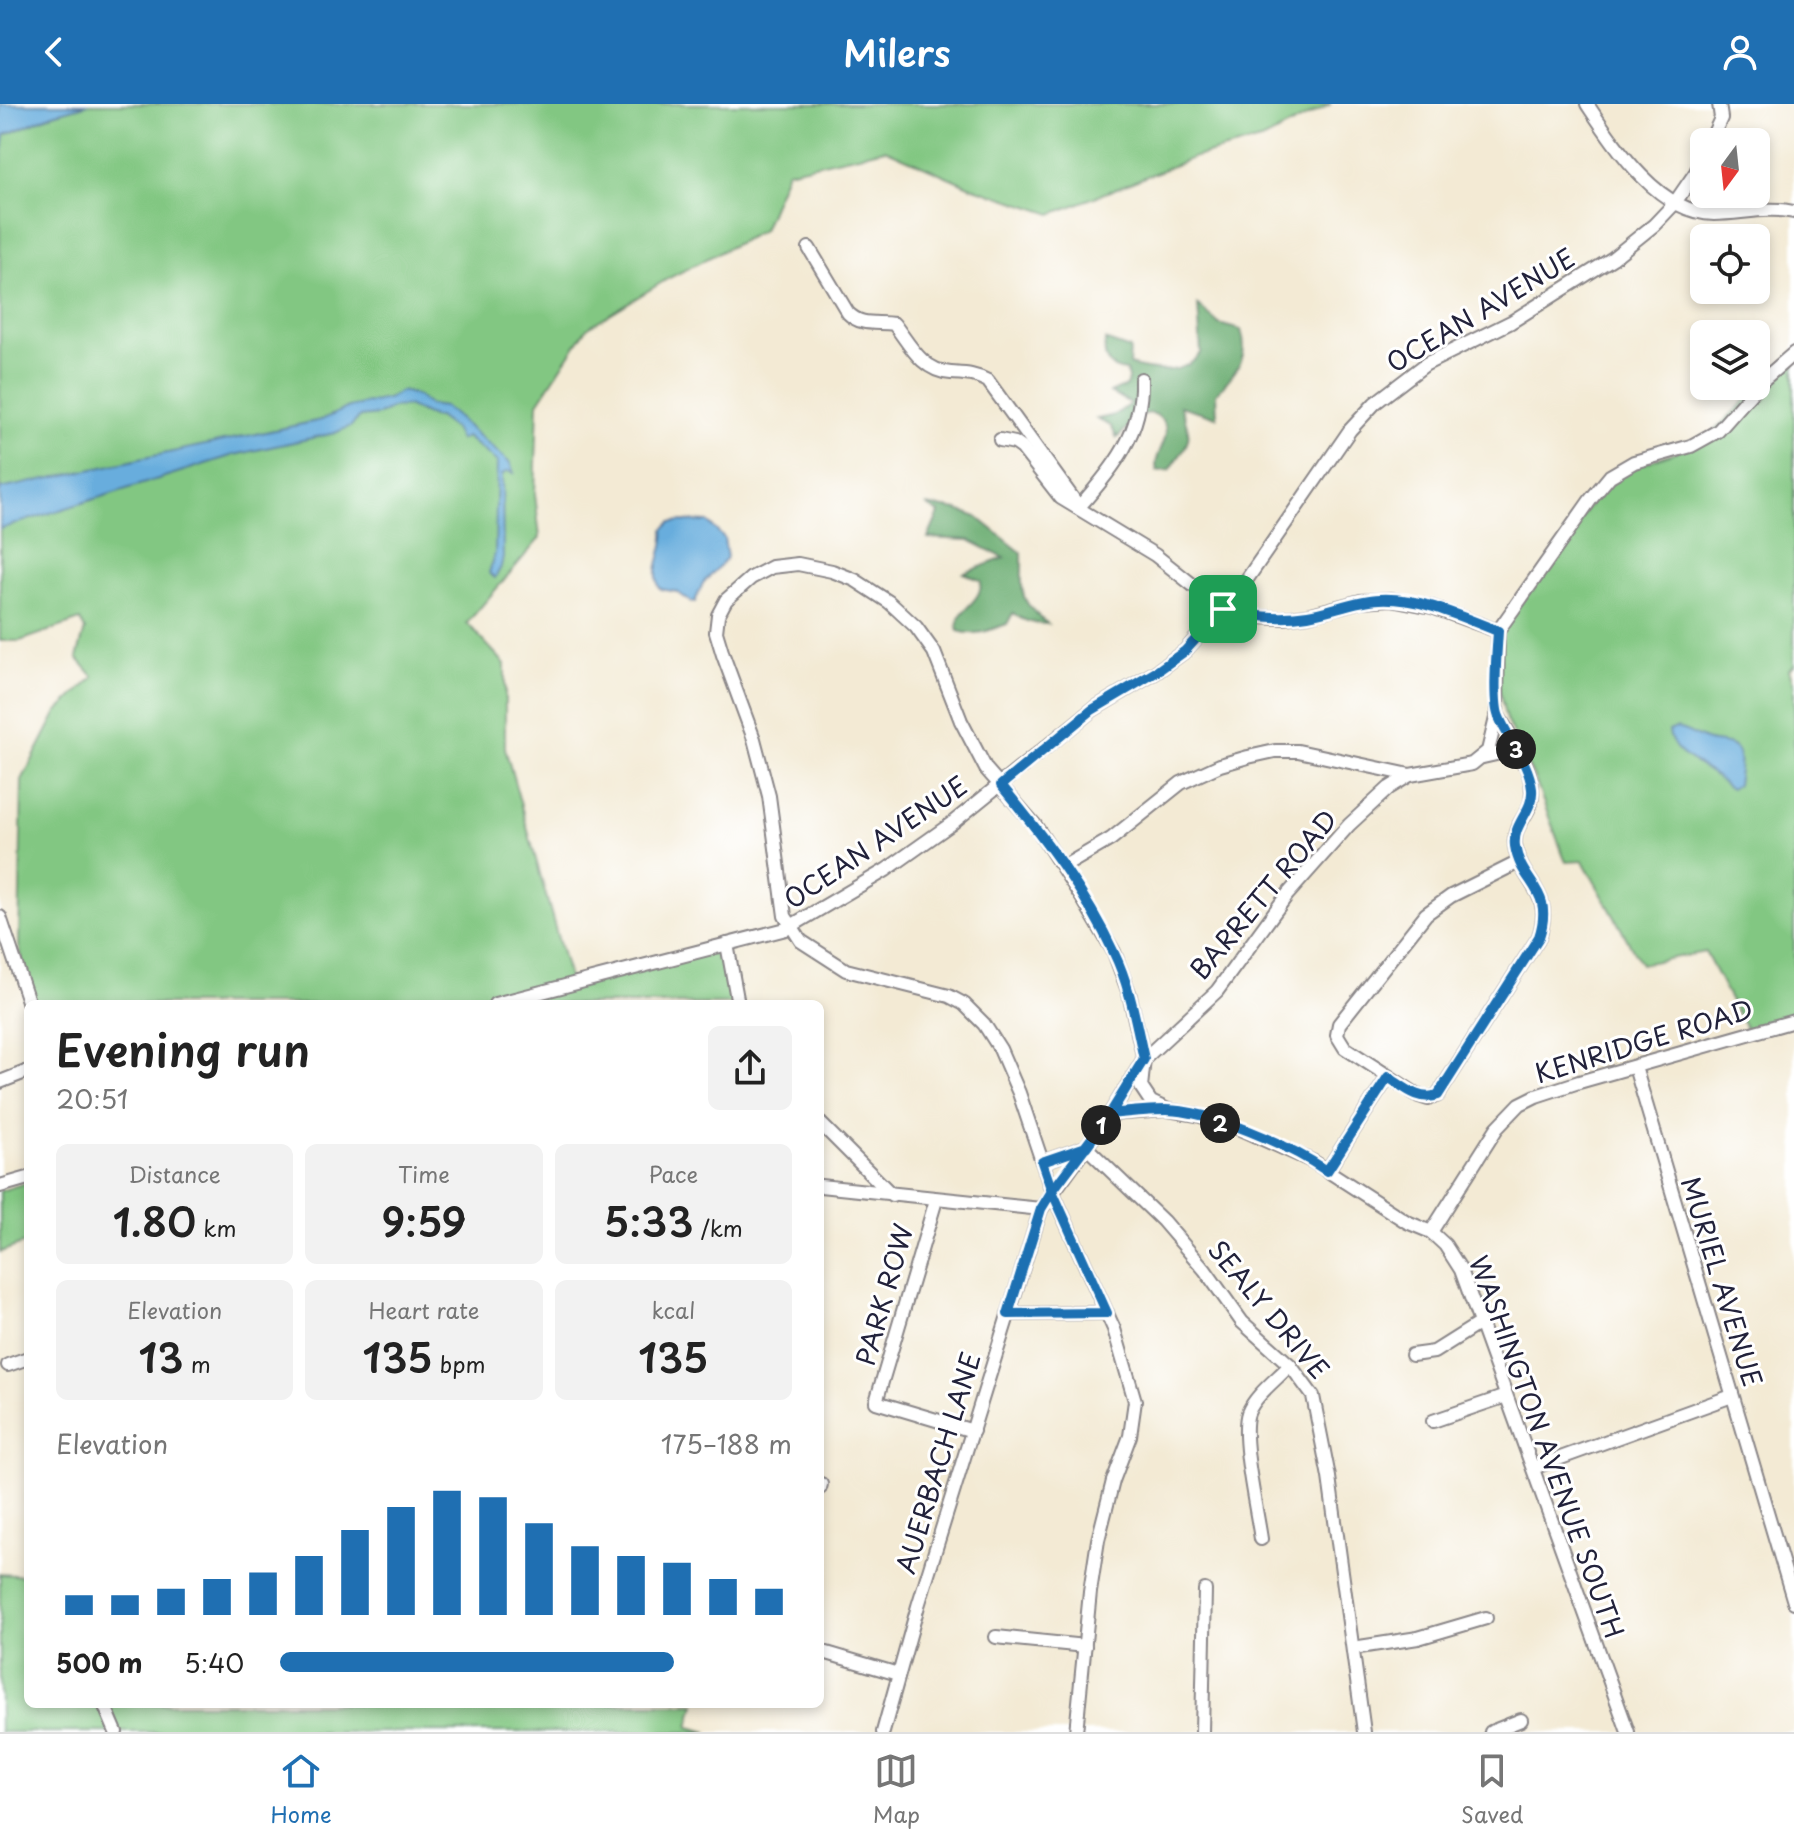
<!DOCTYPE html>
<html lang="en">
<head>
<meta charset="utf-8">
<style>
  :root { --surface:#fff; --page:#f2f2f2; --text:#222; --muted:#767676; --line:#e0e0e0; --accent:#1f6fb2 }
  body { margin:0; font-family:"Playpen Sans",sans-serif; background:var(--page); color:var(--text); height:100vh; display:flex; flex-direction:column; font-size:30px; white-space:nowrap }
  * { box-sizing:border-box; margin:0 }
  p { font-size:26px; color:var(--muted) }
  .icon { flex:none; width:44px; height:44px; fill:none; stroke:currentColor; stroke-width:2; stroke-linecap:round; stroke-linejoin:round }
  .map { position:relative; flex:1; overflow:hidden }
  .details { position:absolute; left:24px; top:896px; width:800px; height:708px; display:flex; flex-direction:column; background:var(--surface); border-radius:12px; box-shadow:0 4px 12px #0003 }
  .details>* { flex:none }
  .needle { width:52px; rotate:195deg }
  .controls { position:absolute; left:1690px; top:24px; display:grid; gap:16px }
  .controls a { display:grid; place-items:center; width:80px; height:80px; border-radius:12px; background:var(--surface); box-shadow:0 4px 12px #0003; font-size:40px }
  .pin { position:absolute; display:grid; place-items:center; width:68px; height:68px; color:#fff; margin:-34px; border-radius:16px; box-shadow:0 4px 12px #0006 }
  .km { position:absolute; width:40px; height:40px; margin:-20px; border-radius:50%; background:#222; color:#fff; font-size:22px; line-height:40px; text-align:center }
  .round { display:grid; place-items:center; flex:none; width:84px; height:84px; border-radius:12px; background:var(--page) }
  .headline { display:flex; align-items:center; justify-content:space-between; height:136px; padding:0 32px }
  h1 { font-size:44px; font-weight:600; line-height:60px }
  .figures { display:grid; grid-template-columns:repeat(3,1fr); gap:12px; height:136px; padding:8px 32px }
  .figures div { display:grid; align-content:center; border-radius:12px; background:var(--page); text-align:center }
  .figures b { font-size:40px; font-weight:600 }
  .figures small { font-size:22px; font-weight:400 }
  .figures p { font-size:22px }
  .chart { height:224px; padding:16px 32px }
  .chart p { display:flex; justify-content:space-between }
  .chart svg { width:100%; height:144px; margin-top:8px; stroke:var(--accent); stroke-width:6 }
  ul { padding:0 32px; list-style:none; font-size:26px }
  li { display:grid; grid-template-columns:128px 96px 1fr; align-items:center; height:60px }
  li i { height:20px; border-radius:10px; background:var(--accent) }
  header { display:flex; justify-content:space-between; align-items:center; height:104px; padding:0 32px; background:var(--accent); color:#fff; font-size:36px; font-weight:600 }
  .menu { display:flex; justify-content:space-around; align-items:center; height:112px; border-top:2px solid var(--line); background:var(--surface); font-size:22px; color:var(--muted) }
  .menu a { display:grid; justify-items:center; gap:4px }
  .menu .active { color:var(--accent) }
  .map>svg:first-child { display:block }
  .green { fill:#82c782; stroke:#52745e; stroke-width:2 }
  .forest { fill:#69ac70; stroke:#466756; stroke-width:2 }
  .water { fill:#67addd; stroke:#44688c; stroke-width:2 }
  .lines { fill:none; stroke-linecap:round; stroke-linejoin:round }
  .minor-casing { stroke:#8a8688; stroke-width:16 }
  .minor { stroke:#fff; stroke-width:12 }
  .route-casing { stroke:#fff; stroke-width:16 }
  .route { stroke:#1f6fb2; stroke-width:10 }
  .labels { text-anchor:middle; stroke-width:6; stroke-linejoin:round; paint-order:stroke }
  .street-label { font-size:26px; fill:#22223b; stroke:#fff }
</style>
</head>
<body>
<header><svg class="icon" aria-label="back" viewBox="0 0 24 24"><path d="M15 5l-7 7 7 7"/></svg>Milers<svg class="icon" aria-label="person" viewBox="0 0 24 24"><circle cx="12" cy="8" r="4"/><path d="M4 21q1-7 8-7t8 7"/></svg></header>
<div class="map">
<svg width="1794" height="1628" viewBox="0 0 1794 1628">
  <rect width="100%" height="100%" fill="#fff"/>
  <filter id="ink" filterUnits="userSpaceOnUse"><feTurbulence type="fractalNoise" baseFrequency=".0125" numOctaves="2"/><feDisplacementMap in="SourceGraphic" scale="16" xChannelSelector="R" yChannelSelector="G"/><feConvolveMatrix kernelMatrix="1 2 1 2 8 2 1 2 1" color-interpolation-filters="sRGB"/></filter>
  <filter id="wash" filterUnits="userSpaceOnUse"><feTurbulence type="fractalNoise" baseFrequency=".006" numOctaves="4" result="noise"/><feDisplacementMap in="SourceGraphic" scale="32" xChannelSelector="R" yChannelSelector="G"/><feGaussianBlur stdDeviation="1.8" result="paint"/><feColorMatrix in="noise" values="0 0 0 0 0 0 0 0 0 0 0 0 0 0 0 0 0 1.4 0 .05"/><feComposite in="paint" operator="in"/></filter>
  <g filter="url(#wash)">
    <rect width="100%" height="100%" fill="#f3ead4"/>
    <g class="green">
      <path d="M 88,0 L 1331,0 L 1264,35 L 1195,53 L 1052,110 L 971,83 L 885,45 L 787,67 L 763,126 L 669,174 L 587,224 L 538,299 L 535,390 L 540,434 L 467,519 L 505,560 L 505,644 L 572,885 L 723,845 L 734,900 L 33,900 L 19,842 L 22,676 L 57,608 L 94,573 L 77,554 L 85,525 L 80,516 L 20,537 L 0,537 L 0,68 L 5,31 L 53,10 Z"/>
      <path d="M 1794,249 L 1794,561 L 1789,565 L 1794,581 L 1794,916 L 1748,929 L 1705,848 L 1641,860 L 1583,757 L 1566,758 L 1535,676 L 1506,616 L 1497,577 L 1501,527 L 1610,372 L 1704,337 Z"/>
      <path d="M 28,1078 L 28,1138 L 0,1148 L 0,1087 Z"/>
      <path d="M 0,1470 L 28,1472 L 28,1600 L 695,1600 L 689,1623 L 708,1628 L 0,1628 Z"/>
    </g>
    <g class="forest">
      <path d="M 1198,201 L 1219,220 L 1241,226 C 1251,256 1234,269 1216,290 L 1217,313 L 1180,302 C 1195,338 1189,337 1170,366 L 1157,367 C 1151,350 1178,330 1159,313 C 1144,300 1128,325 1117,334 L 1111,322 L 1097,315 L 1115,311 L 1131,299 L 1110,289 L 1126,282 L 1128,275 L 1126,267 C 1106,265 1103,254 1105,236 L 1130,245 L 1129,261 C 1154,268 1184,272 1201,249 Z"/>
      <path d="M 926,401 L 958,406 L 977,413 L 1022,449 C 1023,485 1015,495 1048,520 C 1035,520 1023,518 1013,509 L 1007,520 C 990,526 976,533 958,527 C 954,504 982,501 981,477 L 964,469 L 1004,454 L 969,436 L 928,434 L 939,409 Z"/>
    </g>
    <g class="water">
      <path d="M 0,0 L 88,0 L 53,10 L 5,31 L 0,68 Z"/>
      <path d="M 401,287 L 416,291 L 429,301 L 445,303 L 510,359 L 514,369 L 507,367 L 502,371 L 503,453 L 501,463 L 495,474 L 489,469 L 495,449 L 497,358 L 466,333 L 460,336 L 454,325 L 438,313 L 432,313 L 407,302 L 394,303 L 378,311 L 360,313 L 351,322 L 335,329 L 234,351 L 0,425 L 0,385 L 321,316 L 349,303 L 387,295 Z"/>
      <path d="M 686,417 L 708,418 L 724,434 L 727,454 L 703,479 L 695,498 L 691,498 L 677,488 L 660,485 C 650,464 667,447 664,425 L 671,418 Z"/>
      <path d="M 1676,624 C 1687,626 1695,632 1705,636 C 1713,639 1723,638 1730,641 C 1745,646 1738,670 1737,681 L 1731,685 C 1723,682 1723,678 1716,673 C 1700,660 1671,651 1669,627 Z"/>
    </g>
  </g>
  <g filter="url(#ink)">
    <g class="lines">
      <g class="minor-casing">
        <g id="minor">
          <path d="M 1587,0 C 1615,42 1658,109 1714,110 C 1741,110 1767,102 1794,108"/>
          <path d="M 1710,38 L 1721,14 L 1719,0"/>
          <path d="M 809,144 L 848,209 C 862,223 877,217 894,220 C 910,241 922,267 951,269 C 966,270 975,270 988,277 L 1077,400"/>
          <path d="M 1000,336 L 1015,339 L 1022,344 L 1061,394 L 1155,451 L 1223,505 L 1254,513 L 1283,514 L 1308,511 L 1361,497 L 1391,495 L 1432,503 L 1498,527"/>
          <path d="M 1079,403 C 1113,365 1143,329 1141,275"/>
          <path d="M 1498,527 L 1591,395 L 1610,372 L 1634,358 L 1691,342 L 1718,327 L 1763,276 L 1794,249"/>
          <path d="M 1497,610 C 1511,634 1540,672 1530,701 C 1524,716 1513,724 1515,741 C 1520,780 1555,785 1539,833 L 1438,991 L 1428,995 L 1419,992 L 1345,944 L 1337,931 L 1339,920 L 1426,810 L 1451,792 L 1519,758"/>
          <path d="M 1483,653 L 1505,648 L 1520,657"/>
          <path d="M 1063,763 L 1111,735 L 1181,679 L 1220,661 L 1248,653 L 1275,647 L 1298,647 L 1410,671"/>
          <path d="M 0,813 L 29,900"/>
          <path d="M 727,840 L 738,900"/>
          <path d="M 495,900 L 786,825 L 886,766 L 951,720 L 1092,606 L 1156,568 L 1185,547 L 1243,481 L 1350,326 L 1375,299 L 1426,260 L 1511,218 L 1613,154 L 1654,121 L 1674,100 L 1696,68 L 1704,51"/>
          <path d="M 1635,963 L 1794,1498"/>
          <path d="M 0,978 L 28,967"/>
          <path d="M 1110,1010 L 1165,1006"/>
          <path d="M 820,1019 L 892,1091"/>
          <path d="M 1086,1043 L 1163,1117 L 1205,1166 L 1242,1218 L 1290,1261 L 1313,1292 L 1329,1373 L 1364,1628"/>
          <path d="M 1042,1058 L 1086,1043"/>
          <path d="M 1327,1067 L 1388,973"/>
          <path d="M 0,1082 L 28,1074"/>
          <path d="M 820,1082 L 1041,1105"/>
          <path d="M 936,1096 L 876,1298 L 973,1327"/>
          <path d="M 1431,1128 L 1497,1024 L 1520,1000 L 1536,992 L 1579,978 L 1794,917"/>
          <path d="M 1008,1210 L 1107,1209"/>
          <path d="M 1412,1251 L 1434,1248 L 1480,1219"/>
          <path d="M 8,1261 L 28,1254"/>
          <path d="M 1433,1317 L 1506,1292"/>
          <path d="M 1533,1364 L 1732,1292"/>
          <path d="M 820,1384 L 821,1380"/>
          <path d="M 1261,1435 C 1257,1407 1240,1332 1248,1309 C 1255,1291 1277,1275 1290,1261"/>
          <path d="M 996,1533 L 1085,1542"/>
          <path d="M 1353,1544 L 1418,1534 L 1486,1514"/>
          <path d="M 820,1547 L 898,1570"/>
          <path d="M 104,1600 L 116,1628"/>
          <path d="M 883,1628 L 918,1502 L 1041,1105 L 1110,1010 L 1144,955 L 1217,887 L 1287,791 L 1349,721 L 1389,684 L 1410,671 L 1472,660 L 1488,647 L 1497,610 L 1498,527"/>
          <path d="M 1076,1628 L 1090,1488 L 1098,1436 L 1113,1377 L 1130,1332 L 1135,1297 L 1114,1225 L 1052,1087 L 1019,989 L 1000,945 L 984,920 L 964,900 L 949,892 L 846,866 L 801,837 L 785,812 L 769,692 L 754,635 L 723,551 L 716,528 L 718,511 L 726,496 L 751,474 L 772,463 L 798,460 L 832,467 L 855,476 L 889,498 L 916,523 L 934,548 L 961,617 L 986,665 L 1035,721 L 1084,797 L 1114,848 L 1129,889 L 1144,955 L 1141,983 L 1151,998 L 1168,1006 L 1197,1011 L 1240,1025 L 1314,1058 L 1407,1118 L 1431,1128 L 1445,1141 L 1461,1166 L 1628,1628"/>
          <path d="M 1202,1628 L 1205,1486"/>
          <path d="M 1491,1628 L 1521,1616"/>
        </g>
      </g>
      <use href="#minor" class="minor"/>
    </g>
  </g>
  <g class="lines" filter="url(#ink)">
    <g class="route-casing">
      <path id="route" d="M 1223,505 L 1185,547 L 1156,568 L 1092,606 L 1001,681 C 1043,732 1086,788 1114,849 C 1130,882 1136,919 1144,955 L 1110,1010 L 1052,1087 L 1107,1209 L 1008,1210 L 1041,1105 L 1052,1087 L 1042,1058 L 1086,1043 L 1110,1010 C 1129,1008 1148,1006 1166,1006 C 1212,1007 1289,1041 1327,1067 L 1388,973 C 1404,983 1419,998 1438,991 L 1539,833 C 1555,784 1521,781 1515,742 C 1512,720 1534,707 1532,685 C 1529,658 1509,637 1499,613 C 1492,597 1497,546 1498,527 C 1461,513 1420,493 1380,495 C 1355,496 1332,507 1308,511 C 1278,516 1251,512 1223,505"/>
    </g>
    <use href="#route" class="route"/>
  </g>
  <g class="labels">
    <g class="street-label">
      <text transform="translate(1481 207) rotate(-31)" y="9">OCEAN AVENUE</text>
      <text transform="translate(876 739) rotate(-34)" y="9">OCEAN AVENUE</text>
      <text transform="translate(1264 791) rotate(-50)" y="9">BARRETT ROAD</text>
      <text transform="translate(1644 938) rotate(-17)" y="9">KENRIDGE ROAD</text>
      <text transform="translate(1721 1178) rotate(73)" y="9">MURIEL AVENUE</text>
      <text transform="translate(885 1191) rotate(-74)" y="9">PARK ROW</text>
      <text transform="translate(1268 1206) rotate(50)" y="9">SEALY DRIVE</text>
      <text transform="translate(1546 1343) rotate(70)" y="9">WASHINGTON AVENUE SOUTH</text>
      <text transform="translate(939 1359) rotate(-73)" y="9">AUERBACH LANE</text>
    </g>
  </g>
</svg>
<div class="controls">
<a><svg class="needle" viewBox="-14 -14 28 28"><path d="M0-13l5 13h-10z" fill="#e53935"/><path d="M0 13l5-13h-10z" fill="#767676"/></svg></a>
<a><svg class="icon" aria-label="locate" viewBox="0 0 24 24"><circle cx="12" cy="12" r="6"/><path d="M12 2v4M12 18v4M2 12h4M18 12h4"/></svg></a>
<a><svg class="icon" aria-label="layers" viewBox="0 0 24 24"><path d="M12 4l9 5-9 5-9-5zM3 14l9 5 9-5"/></svg></a>
</div>
<div class="pin" style="left:1223px;top:505px;background:#1e9e55"><svg class="icon" aria-label="arrive" viewBox="0 0 24 24"><path d="M6 21V4h12l-3 4 3 4H6"/></svg></div>
<b class="km" style="left:1101px;top:1021px">1</b>
<b class="km" style="left:1220px;top:1019px">2</b>
<b class="km" style="left:1516px;top:645px">3</b>
<section class="details">
<div class="headline"><div><h1>Evening run</h1><p>20:51</p></div><a class="round"><svg class="icon" aria-label="share" viewBox="0 0 24 24"><path d="M12 15V3M7 8l5-5 5 5M5 13v7h14v-7"/></svg></a></div>
<div class="figures">
<div><p>Distance</p><b>1.80<small> km</small></b></div>
<div><p>Time</p><b>9:59</b></div>
<div><p>Pace</p><b>5:33<small> /km</small></b></div>
</div>
<div class="figures">
<div><p>Elevation</p><b>13<small> m</small></b></div>
<div><p>Heart rate</p><b>135<small> bpm</small></b></div>
<div><p>kcal</p><b>135</b></div>
</div>
<div class="chart"><p><span>Elevation</span>175–188 m</p>
<svg viewBox="0 0 160 44" preserveAspectRatio="none"><path d="M5 44V38M15 44V38M25 44V36M35 44V33M45 44V31M55 44V26M65 44V18M75 44V11M85 44V6M95 44V8M105 44V16M115 44V23M125 44V26M135 44V28M145 44V33M155 44V36"/></svg>
</div>
<ul>
<li><b>500 m</b>5:40<i style="width:77%"></i></li>
</ul>
</section>
</div>
<nav class="menu">
<a class="active"><svg class="icon" aria-label="home" viewBox="0 0 24 24"><path d="M3 11l9-7 9 7M6 9v11h12V9"/></svg>Home</a>
<a><svg class="icon" aria-label="map" viewBox="0 0 24 24"><path d="M3 6l6-2 6 2 6-2v14l-6 2-6-2-6 2zM9 4v14M15 6v14"/></svg>Map</a>
<a><svg class="icon" aria-label="saved" viewBox="0 0 24 24"><path d="M7 4h10v16l-5-4-5 4z"/></svg>Saved</a>
</nav>
</body>
</html>
